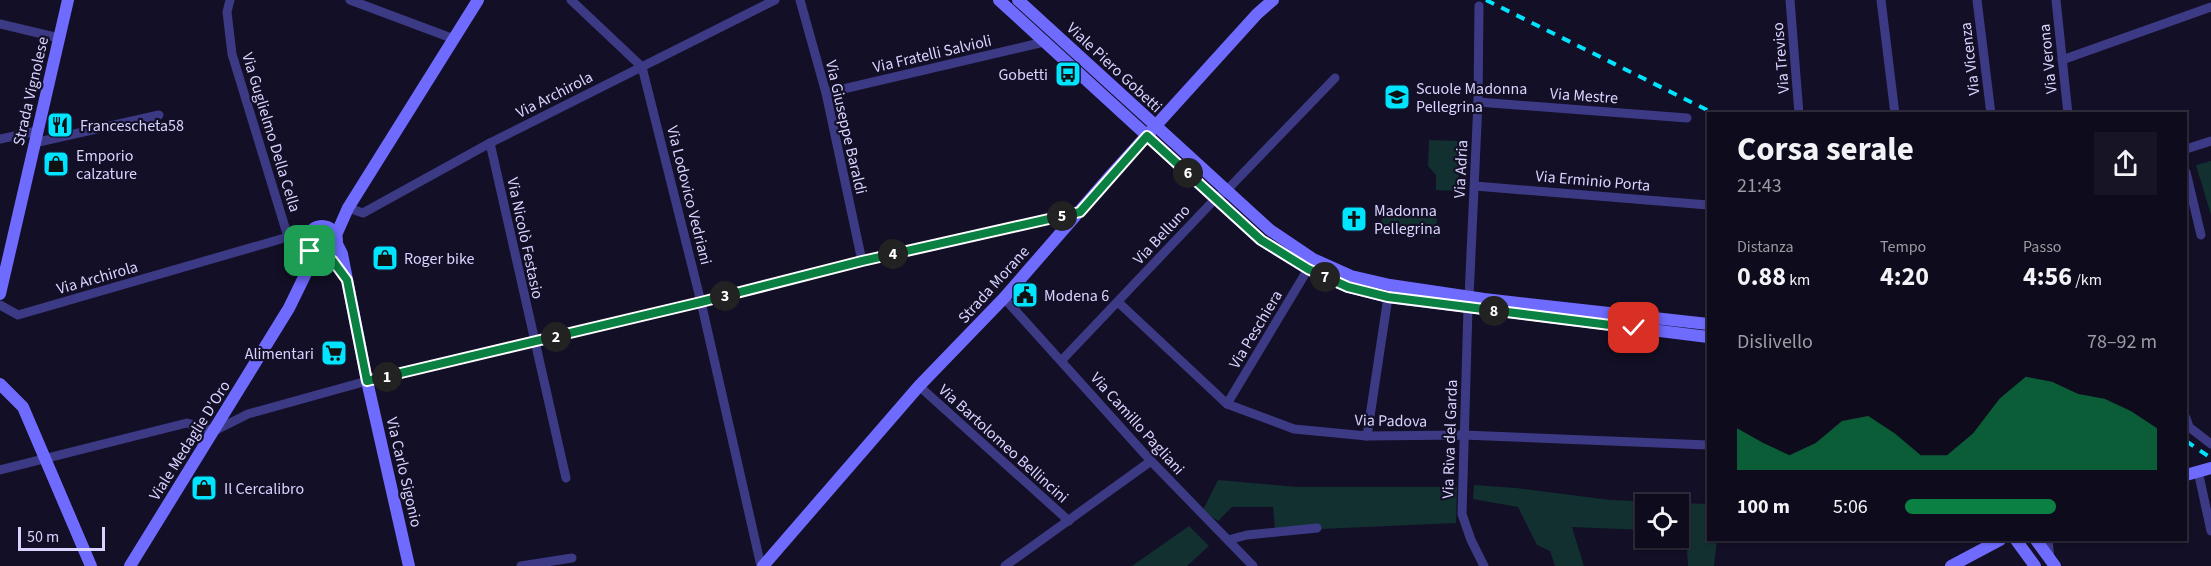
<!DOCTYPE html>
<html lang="it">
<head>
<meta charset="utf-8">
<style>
  :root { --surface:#0e0b1c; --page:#171425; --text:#f1f3f6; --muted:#9b9ba3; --line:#2e2b3b; --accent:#0b8043 }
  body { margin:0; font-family:"Source Sans 3",sans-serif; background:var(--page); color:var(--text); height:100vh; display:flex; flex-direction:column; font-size:22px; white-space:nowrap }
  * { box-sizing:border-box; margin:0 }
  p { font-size:20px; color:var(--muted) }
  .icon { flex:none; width:33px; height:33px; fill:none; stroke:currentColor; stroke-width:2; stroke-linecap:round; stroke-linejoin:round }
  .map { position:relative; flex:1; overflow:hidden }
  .side { position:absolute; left:1707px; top:112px; width:480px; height:429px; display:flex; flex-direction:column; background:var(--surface); border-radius:0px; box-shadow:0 2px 4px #0004,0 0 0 2px var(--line) }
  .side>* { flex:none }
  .controls { position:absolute; left:1635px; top:494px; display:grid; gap:12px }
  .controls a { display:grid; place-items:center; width:54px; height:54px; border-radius:0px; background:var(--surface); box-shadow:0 2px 4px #0004,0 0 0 2px var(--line); font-size:30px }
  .scale { position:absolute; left:18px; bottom:15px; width:87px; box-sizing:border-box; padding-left:6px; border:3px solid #d9d4ff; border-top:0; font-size:16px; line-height:21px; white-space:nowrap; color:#d9d4ff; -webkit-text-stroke:4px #130f26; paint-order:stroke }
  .pin { position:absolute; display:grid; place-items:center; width:51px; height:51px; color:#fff; margin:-26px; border-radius:12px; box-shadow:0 3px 9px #0006 }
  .km { position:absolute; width:30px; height:30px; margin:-15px; border-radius:50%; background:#222; color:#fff; font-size:16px; line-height:30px; text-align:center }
  .round { display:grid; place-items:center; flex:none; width:63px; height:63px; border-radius:0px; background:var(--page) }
  .headline { display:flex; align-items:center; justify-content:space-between; height:102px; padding:0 30px }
  h1 { font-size:33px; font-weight:700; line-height:45px }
  .figures { display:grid; grid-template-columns:repeat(3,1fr); gap:9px; height:102px; padding:6px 30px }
  .figures div { display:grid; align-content:center }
  .figures b { font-size:26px; font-weight:700 }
  .figures small { font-size:16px; font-weight:400 }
  .figures p { font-size:16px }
  .chart { height:168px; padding:12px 30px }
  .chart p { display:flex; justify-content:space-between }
  .chart svg { width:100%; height:108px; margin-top:6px; fill:var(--accent); opacity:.7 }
  ul { padding:0 30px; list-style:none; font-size:20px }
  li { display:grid; grid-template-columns:96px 72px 1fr; align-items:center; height:45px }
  li i { height:15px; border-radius:8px; background:var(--accent) }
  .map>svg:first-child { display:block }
  .green { fill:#12302f }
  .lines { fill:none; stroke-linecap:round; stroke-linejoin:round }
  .street { stroke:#3d3a85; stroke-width:9 }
  .secondary { stroke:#6f6bff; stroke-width:12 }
  .rail { stroke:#00e5ff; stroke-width:4; stroke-dasharray:9 8; stroke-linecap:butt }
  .route-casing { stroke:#fff; stroke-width:12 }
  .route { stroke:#0b8043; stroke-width:8 }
  .labels { text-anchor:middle; stroke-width:4.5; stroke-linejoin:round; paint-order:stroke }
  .street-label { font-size:16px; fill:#d9d4ff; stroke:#130f26 }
  .poi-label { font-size:16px; fill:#d9d4ff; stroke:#130f26; text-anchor:start }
</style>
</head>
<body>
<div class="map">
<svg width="2211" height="566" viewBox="0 0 2211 566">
  <rect width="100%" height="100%" fill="#130f26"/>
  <g class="green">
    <path d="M 1429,140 L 1460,141 L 1458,191 L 1436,190 L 1436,175 L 1428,166 Z"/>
    <path d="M 2211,161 L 2211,215 L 2196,165 Z"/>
    <path d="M 1384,212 L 1437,215 L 1436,237 L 1373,233 L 1373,228 L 1381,224 Z"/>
    <path d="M 1218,480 L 1297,487 L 1457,487 L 1456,523 L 1275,531 L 1273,507 L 1232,507 L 1218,521 L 1203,510 Z"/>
    <path d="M 1474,485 L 1516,488 L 1610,500 L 1708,504 L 1708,540 L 1717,540 L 1714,566 L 1688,566 L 1686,532 L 1679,532 L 1678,504 L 1646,504 L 1645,530 L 1572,527 L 1584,566 L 1555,566 L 1550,551 L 1537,545 L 1518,507 L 1473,499 Z"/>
    <path d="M 1189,526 L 1209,546 L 1187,566 L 1132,566 Z"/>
  </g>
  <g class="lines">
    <g class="street">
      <path d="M 230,0 L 227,12 L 232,54 L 288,237"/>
      <path d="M 350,0 L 454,39"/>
      <path d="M 571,0 L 642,67 L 701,302 L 761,566"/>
      <path d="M 800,0 L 826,93 L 862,261"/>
      <path d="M 1790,0 L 1799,114"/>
      <path d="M 1881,0 L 1895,114"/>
      <path d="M 1977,0 L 1991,114"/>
      <path d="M 2056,0 L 2068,114"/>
      <path d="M 0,24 L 59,38"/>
      <path d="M 2062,60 L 2211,7"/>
      <path d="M 826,93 L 1044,42"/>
      <path d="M 1478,102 L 1687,118"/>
      <path d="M 0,139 L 37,131"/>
      <path d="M 34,143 L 159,115"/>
      <path d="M 490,143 L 566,478"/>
      <path d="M 2186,149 L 2211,141"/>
      <path d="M 2186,172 L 2201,235"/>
      <path d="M 1475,186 L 1708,205"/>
      <path d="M 348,208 L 363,213 L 490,143 L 775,0"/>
      <path d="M 1469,297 L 1478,102 L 1479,6"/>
      <path d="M 1004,298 L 1151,461 L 1253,566"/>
      <path d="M 1118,302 L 1227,404 L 1294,429 L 1367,436 L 1463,435 L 1708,445"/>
      <path d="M 0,305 L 18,315 L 288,237 L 308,235"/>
      <path d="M 1468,308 L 1462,514 L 1471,540 L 1484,566"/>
      <path d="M 1062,360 L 1216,198 L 1226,191 L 1335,78"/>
      <path d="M 919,386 L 1069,521"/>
      <path d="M 1227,404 L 1308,269"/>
      <path d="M 2186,418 L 2189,427 L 2211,444"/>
      <path d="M 1367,436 L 1388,297"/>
      <path d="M 0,470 L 187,423 L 214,431 L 248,414 L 367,381 L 701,302 L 862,261 L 1080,211"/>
      <path d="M 2198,471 L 2211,531"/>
      <path d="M 1228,540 L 1247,535 L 1317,528"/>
      <path d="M 2048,540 L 2050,559"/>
      <path d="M 521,566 L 572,558"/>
      <path d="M 1005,566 L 1151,461"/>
    </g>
    <g class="secondary">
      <path d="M 999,0 L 1261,240 L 1308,269 L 1348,287 L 1388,297 L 1708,337"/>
      <path d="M 1018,0 L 1270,230 L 1313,259 L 1351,276 L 1390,285 L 1484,299 L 1708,324"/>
      <circle cx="322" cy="241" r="15"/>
      <path d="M 336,235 L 348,208 L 478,0"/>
      <path d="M 337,244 L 342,254 L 367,381 L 409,566"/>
      <path d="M 0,294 L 68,0"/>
      <path d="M 0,384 L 23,407 L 91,566"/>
      <path d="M 2186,475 L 2211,468"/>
      <path d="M 2016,540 L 2035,566"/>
      <path d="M 2036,540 L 2055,566"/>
      <path d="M 130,566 L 289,308 L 309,267 L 310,251"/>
      <path d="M 763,566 L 919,386 L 1004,298 L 1111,175 L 1257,14 L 1273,0"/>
      <path d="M 1951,566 L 2000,540"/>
    </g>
    <g class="rail">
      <path d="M 1486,0 L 1715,114"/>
      <path d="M 2186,441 L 2211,458"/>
    </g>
  </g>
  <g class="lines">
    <g class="route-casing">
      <path id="route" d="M 310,251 L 316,255 L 326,256 L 333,261 L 347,280 L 367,381 L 701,302 L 862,261 L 1080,212 L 1147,136 L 1261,240 L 1308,269 L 1348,287 L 1388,297 L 1634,328"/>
    </g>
    <use href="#route" class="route"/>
  </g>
  <defs>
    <g id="bus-square" transform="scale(1.35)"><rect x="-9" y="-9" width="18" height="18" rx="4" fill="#00e5ff" stroke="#130f26"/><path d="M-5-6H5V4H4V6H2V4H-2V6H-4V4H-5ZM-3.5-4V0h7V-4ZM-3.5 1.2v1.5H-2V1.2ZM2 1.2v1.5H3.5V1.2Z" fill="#111"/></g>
    <g id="school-square" transform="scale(1.35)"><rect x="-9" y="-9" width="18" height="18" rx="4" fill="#00e5ff" stroke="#130f26"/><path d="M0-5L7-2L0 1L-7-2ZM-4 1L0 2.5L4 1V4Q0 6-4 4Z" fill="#111"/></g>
    <g id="restaurant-square" transform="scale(1.35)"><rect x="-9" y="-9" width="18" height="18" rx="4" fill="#00e5ff" stroke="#130f26"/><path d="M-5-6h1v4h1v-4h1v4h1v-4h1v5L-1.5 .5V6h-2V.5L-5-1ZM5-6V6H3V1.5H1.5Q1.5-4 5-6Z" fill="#111"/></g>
    <g id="shop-square" transform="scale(1.35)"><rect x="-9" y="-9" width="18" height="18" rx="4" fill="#00e5ff" stroke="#130f26"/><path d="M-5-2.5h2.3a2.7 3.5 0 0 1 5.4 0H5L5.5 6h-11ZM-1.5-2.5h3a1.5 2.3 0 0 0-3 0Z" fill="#111"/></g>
    <g id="church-square" transform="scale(1.35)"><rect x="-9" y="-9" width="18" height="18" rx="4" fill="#00e5ff" stroke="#130f26"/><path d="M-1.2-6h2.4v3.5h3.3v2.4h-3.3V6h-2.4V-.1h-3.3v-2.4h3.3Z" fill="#111"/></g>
    <g id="civic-square" transform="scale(1.35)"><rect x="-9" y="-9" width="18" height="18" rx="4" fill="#00e5ff" stroke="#130f26"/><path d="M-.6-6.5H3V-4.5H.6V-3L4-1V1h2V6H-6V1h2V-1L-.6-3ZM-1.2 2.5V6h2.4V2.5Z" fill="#111"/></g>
    <g id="supermarket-square" transform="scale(1.35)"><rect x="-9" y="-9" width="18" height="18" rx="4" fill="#00e5ff" stroke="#130f26"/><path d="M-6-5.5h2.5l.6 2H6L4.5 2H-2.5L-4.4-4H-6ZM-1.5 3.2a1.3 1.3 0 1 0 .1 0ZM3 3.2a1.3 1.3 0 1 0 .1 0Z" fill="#111"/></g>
  </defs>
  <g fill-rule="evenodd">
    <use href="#bus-square" x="1068" y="74"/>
    <use href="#school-square" x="1397" y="97"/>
    <use href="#restaurant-square" x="60" y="125"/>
    <use href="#shop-square" x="56" y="164"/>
    <use href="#church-square" x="1354" y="219"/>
    <use href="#shop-square" x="385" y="258"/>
    <use href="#civic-square" x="1025" y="295"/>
    <use href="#supermarket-square" x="334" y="353"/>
    <use href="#shop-square" x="204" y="488"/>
  </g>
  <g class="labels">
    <g class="street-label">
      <text transform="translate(932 53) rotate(-13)" y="6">Via Fratelli Salvioli</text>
      <text transform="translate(1780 58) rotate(-95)" y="6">Via Treviso</text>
      <text transform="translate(1969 59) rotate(-97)" y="6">Via Vicenza</text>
      <text transform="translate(2047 59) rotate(-96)" y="6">Via Verona</text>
      <text transform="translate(1115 67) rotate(43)" y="6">Viale Piero Gobetti</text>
      <text transform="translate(30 91) rotate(-77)" y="6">Strada Vignolese</text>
      <text transform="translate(554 94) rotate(-27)" y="6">Via Archirola</text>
      <text transform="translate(1584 95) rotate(4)" y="6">Via Mestre</text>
      <text transform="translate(847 127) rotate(77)" y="6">Via Giuseppe Baraldi</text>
      <text transform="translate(272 132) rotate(73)" y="6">Via Guglielmo Della Cella</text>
      <text transform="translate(1460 169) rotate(-87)" y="6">Via Adria</text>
      <text transform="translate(1593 180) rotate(5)" y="6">Via Erminio Porta</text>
      <text transform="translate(690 195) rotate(76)" y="6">Via Lodovico Vedriani</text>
      <text transform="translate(1161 234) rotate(-47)" y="6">Via Belluno</text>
      <text transform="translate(526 238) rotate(78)" y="6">Via Nicolò Festasio</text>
      <text transform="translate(97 277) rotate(-16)" y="6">Via Archirola</text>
      <text transform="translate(993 284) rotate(-48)" y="6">Strada Morane</text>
      <text transform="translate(1255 329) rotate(-59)" y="6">Via Peschiera</text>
      <text transform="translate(1391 420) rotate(1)" y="6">Via Padova</text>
      <text transform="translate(1138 423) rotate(48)" y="6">Via Camillo Pagliani</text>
      <text transform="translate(1449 439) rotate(-88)" y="6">Via Riva del Garda</text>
      <text transform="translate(189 440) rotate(-58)" y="6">Viale Medaglie D'Oro</text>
      <text transform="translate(1004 443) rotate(42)" y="6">Via Bartolomeo Bellincini</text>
      <text transform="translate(405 472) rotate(77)" y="6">Via Carlo Sigonio</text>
    </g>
    <g class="poi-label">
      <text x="1048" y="80" text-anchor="end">Gobetti</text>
      <text x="1416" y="94">Scuole Madonna<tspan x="1416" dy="18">Pellegrina</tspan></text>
      <text x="80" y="131">Francescheta58</text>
      <text x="76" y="161">Emporio<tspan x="76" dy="18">calzature</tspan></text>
      <text x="1374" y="216">Madonna<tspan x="1374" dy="18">Pellegrina</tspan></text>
      <text x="404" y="264">Roger bike</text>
      <text x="1044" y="301">Modena 6</text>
      <text x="314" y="359" text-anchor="end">Alimentari</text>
      <text x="224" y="494">Il Cercalibro</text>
    </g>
  </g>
</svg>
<div class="controls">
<a><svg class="icon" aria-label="locate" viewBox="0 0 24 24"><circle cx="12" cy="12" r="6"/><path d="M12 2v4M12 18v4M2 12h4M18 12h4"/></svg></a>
</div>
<div class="scale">50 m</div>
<div class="pin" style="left:310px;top:251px;background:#1e9e55"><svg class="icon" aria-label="arrive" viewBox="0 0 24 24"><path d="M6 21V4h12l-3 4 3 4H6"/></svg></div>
<div class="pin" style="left:1634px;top:328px;background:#d93025"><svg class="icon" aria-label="check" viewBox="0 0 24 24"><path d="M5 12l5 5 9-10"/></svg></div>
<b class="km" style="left:387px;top:377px">1</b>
<b class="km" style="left:556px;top:337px">2</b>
<b class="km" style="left:725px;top:296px">3</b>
<b class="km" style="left:893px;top:254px">4</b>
<b class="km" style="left:1062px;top:216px">5</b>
<b class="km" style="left:1188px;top:173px">6</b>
<b class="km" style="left:1325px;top:277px">7</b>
<b class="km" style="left:1494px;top:311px">8</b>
<section class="side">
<div class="headline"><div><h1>Corsa serale</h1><p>21:43</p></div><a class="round"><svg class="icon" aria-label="share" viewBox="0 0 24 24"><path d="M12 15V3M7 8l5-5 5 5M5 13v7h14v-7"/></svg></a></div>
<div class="figures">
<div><p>Distanza</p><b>0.88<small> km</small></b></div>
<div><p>Tempo</p><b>4:20</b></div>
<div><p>Passo</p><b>4:56<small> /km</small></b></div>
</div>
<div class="chart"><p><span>Dislivello</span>78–92 m</p>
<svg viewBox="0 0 160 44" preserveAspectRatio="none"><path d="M0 44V27L10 33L20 38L30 33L40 24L50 22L60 29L70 38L80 38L90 29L100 15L110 6L120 8L130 13L140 15L150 20L160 27V44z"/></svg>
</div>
<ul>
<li><b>100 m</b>5:06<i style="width:60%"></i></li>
</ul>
</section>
</div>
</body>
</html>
